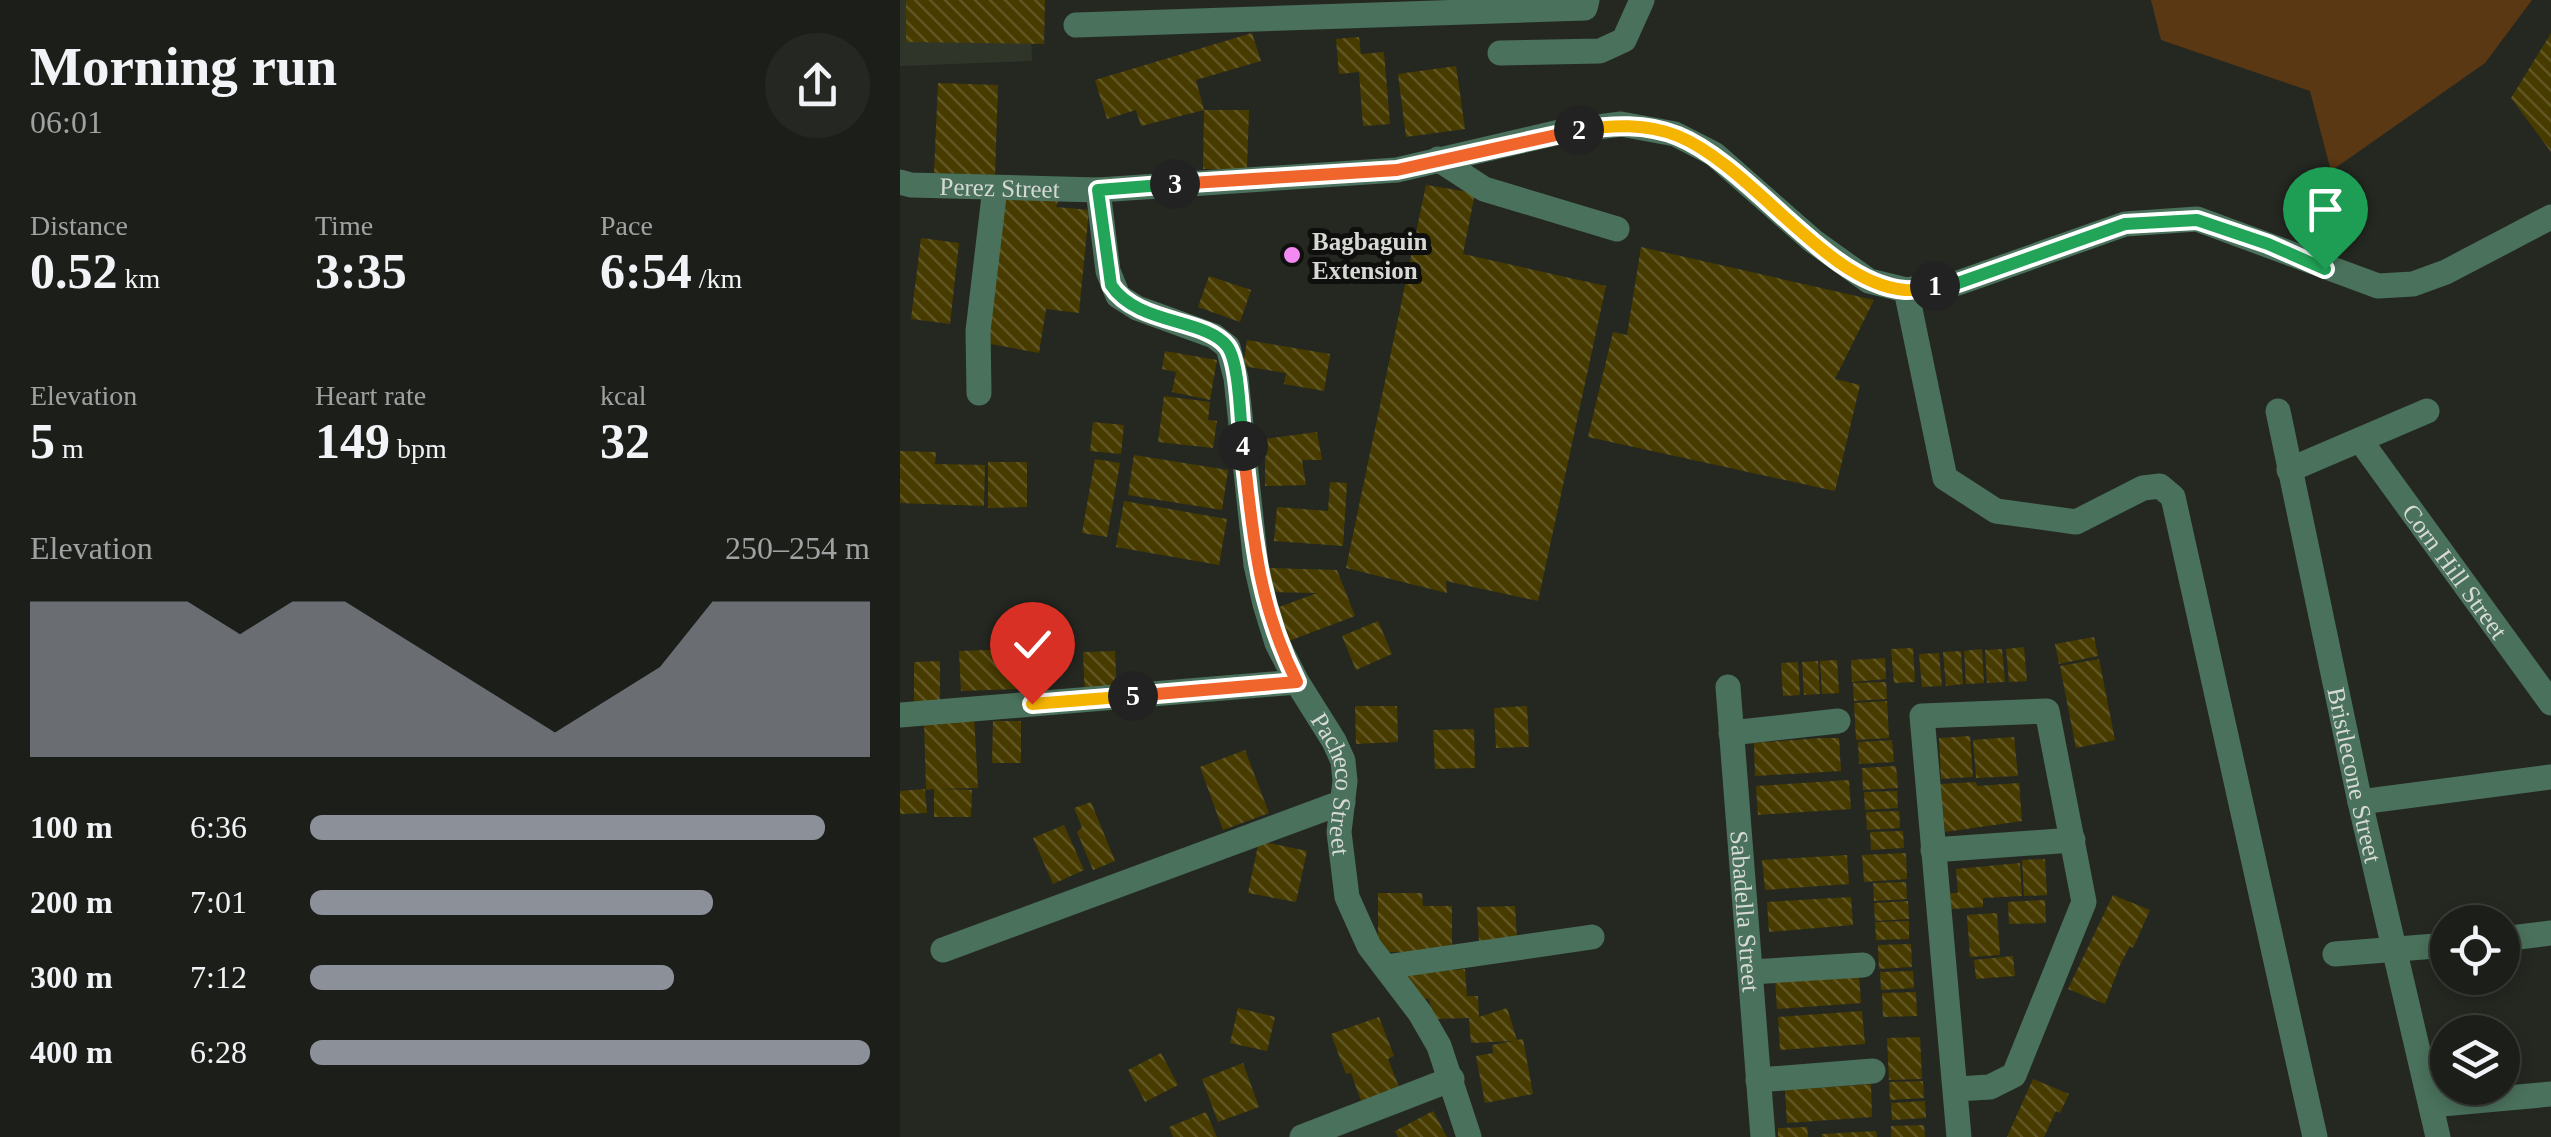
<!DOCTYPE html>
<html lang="en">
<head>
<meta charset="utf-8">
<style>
  :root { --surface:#1c1e19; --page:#252722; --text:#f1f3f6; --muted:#a0a2a2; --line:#3a3c38; --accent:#8c9099 }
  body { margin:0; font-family:Georgia,serif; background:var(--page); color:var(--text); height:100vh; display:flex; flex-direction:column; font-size:38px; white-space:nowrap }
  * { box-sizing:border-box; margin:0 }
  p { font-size:32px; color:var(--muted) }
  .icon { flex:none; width:55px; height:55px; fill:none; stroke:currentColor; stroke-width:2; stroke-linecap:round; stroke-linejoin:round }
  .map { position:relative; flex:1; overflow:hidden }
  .details { display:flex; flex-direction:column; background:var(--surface); width:900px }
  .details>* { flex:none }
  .controls { position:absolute; left:1530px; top:905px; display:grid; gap:20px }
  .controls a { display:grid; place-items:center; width:90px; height:90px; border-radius:50%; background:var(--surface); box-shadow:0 5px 15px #0003,0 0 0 2px var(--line); font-size:50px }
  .pin { position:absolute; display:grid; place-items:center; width:85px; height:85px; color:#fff; margin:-102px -42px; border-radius:50% 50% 50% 0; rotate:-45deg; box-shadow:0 0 10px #0007 }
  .pin .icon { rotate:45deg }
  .km { position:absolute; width:50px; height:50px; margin:-25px; border-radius:50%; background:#222; color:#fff; font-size:28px; line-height:50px; text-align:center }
  .round { display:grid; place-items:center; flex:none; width:105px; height:105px; border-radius:52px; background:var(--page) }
  .overview { display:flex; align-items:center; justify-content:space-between; height:170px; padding:0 30px }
  h1 { font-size:55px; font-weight:600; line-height:75px }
  .metrics { display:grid; grid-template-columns:repeat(3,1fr); gap:15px; height:170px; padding:10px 30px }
  .metrics div { display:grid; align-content:center }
  .metrics b { font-size:50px; font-weight:600 }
  .metrics small { font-size:28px; font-weight:400 }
  .metrics p { font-size:28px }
  .chart { height:280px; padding:20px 30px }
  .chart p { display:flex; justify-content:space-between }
  .chart svg { width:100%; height:180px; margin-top:10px; fill:var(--accent); opacity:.7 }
  ul { padding:0 30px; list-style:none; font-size:32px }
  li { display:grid; grid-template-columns:160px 120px 1fr; align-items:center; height:75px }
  li i { height:25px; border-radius:12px; background:var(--accent) }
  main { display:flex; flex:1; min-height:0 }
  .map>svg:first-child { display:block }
  .built { fill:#303529 }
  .grass { fill:#5a3814 }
  .building { fill:url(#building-back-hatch) }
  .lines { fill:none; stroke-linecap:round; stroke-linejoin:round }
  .minor { stroke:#4a715c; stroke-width:25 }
  .split-1-casing { stroke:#fff; stroke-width:20 }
  .split-2-casing { stroke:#fff; stroke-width:20 }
  .split-3-casing { stroke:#fff; stroke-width:20 }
  .split-4-casing { stroke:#fff; stroke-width:20 }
  .split-5-casing { stroke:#fff; stroke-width:20 }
  .split-6-casing { stroke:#fff; stroke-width:20 }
  .split-1 { stroke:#22a559; stroke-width:12 }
  .split-2 { stroke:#f5b400; stroke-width:12 }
  .split-3 { stroke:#f0652b; stroke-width:12 }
  .split-4 { stroke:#22a559; stroke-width:12 }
  .split-5 { stroke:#f0652b; stroke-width:12 }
  .split-6 { stroke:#f5b400; stroke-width:12 }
  .poi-dot { fill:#f38af1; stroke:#0f100d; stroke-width:4 }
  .labels { text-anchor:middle; stroke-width:10; stroke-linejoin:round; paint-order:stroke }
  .street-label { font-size:25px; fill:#d7d9d5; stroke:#0f100d }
  .poi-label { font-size:25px; font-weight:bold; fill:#d7d9d5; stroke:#0f100d; text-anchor:start }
</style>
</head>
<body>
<main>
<section class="details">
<div class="overview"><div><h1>Morning run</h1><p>06:01</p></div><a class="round"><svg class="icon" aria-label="share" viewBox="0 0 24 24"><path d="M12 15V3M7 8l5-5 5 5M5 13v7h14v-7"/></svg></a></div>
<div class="metrics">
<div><p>Distance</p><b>0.52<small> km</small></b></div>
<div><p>Time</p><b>3:35</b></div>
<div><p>Pace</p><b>6:54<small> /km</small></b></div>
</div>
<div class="metrics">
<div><p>Elevation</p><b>5<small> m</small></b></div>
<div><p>Heart rate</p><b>149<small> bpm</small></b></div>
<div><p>kcal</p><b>32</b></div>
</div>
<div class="chart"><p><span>Elevation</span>250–254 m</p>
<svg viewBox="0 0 160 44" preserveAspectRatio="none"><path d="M0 44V6L10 6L20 6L30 6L40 14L50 6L60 6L70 14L80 22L90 30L100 38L110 30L120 22L130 6L140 6L150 6L160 6V44z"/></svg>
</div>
<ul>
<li><b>100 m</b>6:36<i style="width:92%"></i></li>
<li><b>200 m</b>7:01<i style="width:72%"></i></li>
<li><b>300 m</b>7:12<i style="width:65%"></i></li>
<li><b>400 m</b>6:28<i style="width:100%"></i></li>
</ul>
</section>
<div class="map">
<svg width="1651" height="1137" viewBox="0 0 1651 1137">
  <defs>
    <pattern id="building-back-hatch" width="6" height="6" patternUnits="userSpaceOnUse" patternTransform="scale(2.5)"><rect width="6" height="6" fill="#473b00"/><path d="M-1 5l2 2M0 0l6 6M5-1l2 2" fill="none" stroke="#615724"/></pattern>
  </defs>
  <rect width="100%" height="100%" fill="#252821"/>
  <path class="built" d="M 0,0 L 130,0 L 132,61 L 0,66 Z"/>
  <path class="grass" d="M 1251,0 L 1632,0 L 1585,63 L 1431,171 L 1410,91 L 1261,40 Z"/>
  <g class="building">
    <path d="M 6,0 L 145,0 L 144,44 L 6,42 Z"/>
    <path d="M 352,33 L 361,61 L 296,80 L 304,110 L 241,126 L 236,110 L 207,119 L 195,80 Z"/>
    <path d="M 1651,33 L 1651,152 L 1611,98 Z"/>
    <path d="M 459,37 L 461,54 L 484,52 L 490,124 L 463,126 L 459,72 L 439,74 L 436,39 Z"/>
    <path d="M 556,66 L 565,129 L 506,137 L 498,74 Z"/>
    <path d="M 38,83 L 98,85 L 95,175 L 34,173 Z"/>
    <path d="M 304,110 L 349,110 L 347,169 L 303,169 Z"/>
    <path d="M 526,185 L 575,193 L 563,254 L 706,286 L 638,601 L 546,581 L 547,593 L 446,568 Z"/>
    <path d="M 100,199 L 158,201 L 156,207 L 189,210 L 179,313 L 146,309 L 139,353 L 85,343 Z"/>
    <path d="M 21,238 L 59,243 L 50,324 L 11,319 Z"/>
    <path d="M 741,247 L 974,300 L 935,379 L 960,385 L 935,491 L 688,437 L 713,332 L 727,335 Z"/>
    <path d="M 309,276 L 351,290 L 340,322 L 298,307 Z"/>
    <path d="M 347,340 L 430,354 L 424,391 L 384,384 L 386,373 L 343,366 Z"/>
    <path d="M 265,351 L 317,360 L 310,400 L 272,392 L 276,372 L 262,369 Z"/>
    <path d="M 264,396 L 310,402 L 308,420 L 317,421 L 313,448 L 258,442 Z"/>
    <path d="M 193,422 L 224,425 L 221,454 L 190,451 Z"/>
    <path d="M 417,432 L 422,460 L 402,460 L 406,485 L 365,486 L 365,439 Z"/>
    <path d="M 0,451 L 36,452 L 35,464 L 85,465 L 84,506 L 0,503 Z"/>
    <path d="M 234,455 L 328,470 L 322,510 L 228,495 Z"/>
    <path d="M 195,459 L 220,463 L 207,537 L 182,533 Z"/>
    <path d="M 88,462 L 127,462 L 127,507 L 88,508 Z"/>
    <path d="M 430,482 L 447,483 L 443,546 L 374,541 L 377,507 L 428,511 Z"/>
    <path d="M 224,501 L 327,519 L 319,565 L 216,547 Z"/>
    <path d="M 370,568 L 437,570 L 455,616 L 386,642 L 374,609 L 417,593 L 369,592 Z"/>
    <path d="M 478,621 L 492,654 L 456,670 L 442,636 Z"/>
    <path d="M 1194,637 L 1198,656 L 1159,664 L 1155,644 Z"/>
    <path d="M 1124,647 L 1127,681 L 1109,682 L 1106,649 Z"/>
    <path d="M 1013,648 L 1015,682 L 994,683 L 991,649 Z"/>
    <path d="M 120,649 L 121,689 L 61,691 L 59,651 Z"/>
    <path d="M 1082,649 L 1084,683 L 1066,684 L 1064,651 Z"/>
    <path d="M 1102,649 L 1105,682 L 1087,683 L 1085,650 Z"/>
    <path d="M 215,651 L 217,697 L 185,698 L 183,652 Z"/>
    <path d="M 1061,651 L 1063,684 L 1046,686 L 1043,652 Z"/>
    <path d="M 1039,653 L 1042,686 L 1022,687 L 1019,654 Z"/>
    <path d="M 985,658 L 986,679 L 952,682 L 951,660 Z"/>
    <path d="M 1199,659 L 1215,740 L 1176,748 L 1160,666 Z"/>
    <path d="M 937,660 L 939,693 L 922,694 L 920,661 Z"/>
    <path d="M 40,661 L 40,701 L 14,702 L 14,662 Z"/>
    <path d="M 918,661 L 920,694 L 904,695 L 902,662 Z"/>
    <path d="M 898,662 L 900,695 L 883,696 L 881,663 Z"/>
    <path d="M 986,682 L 987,699 L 954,701 L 953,683 Z"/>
    <path d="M 987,701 L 989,738 L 956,740 L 954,703 Z"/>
    <path d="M 455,706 L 497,706 L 498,742 L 456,744 Z"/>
    <path d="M 627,706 L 629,747 L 596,748 L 594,708 Z"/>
    <path d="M 74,715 L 78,788 L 39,789 L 72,790 L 71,817 L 34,817 L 34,789 L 26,790 L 24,718 Z"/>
    <path d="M 93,721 L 121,721 L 121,763 L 92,763 Z"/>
    <path d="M 574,729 L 575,768 L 535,769 L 533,730 Z"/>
    <path d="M 1070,736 L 1073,777 L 1041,779 L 1039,738 Z"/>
    <path d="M 1114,737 L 1118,776 L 1076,778 L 1073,740 Z"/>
    <path d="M 921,738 L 939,738 L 941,771 L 855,776 L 854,743 Z"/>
    <path d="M 992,740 L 994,762 L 959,764 L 958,742 Z"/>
    <path d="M 345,750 L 369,813 L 323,830 L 300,767 Z"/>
    <path d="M 996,766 L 998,788 L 963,790 L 962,768 Z"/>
    <path d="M 949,780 L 951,809 L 858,815 L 856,786 Z"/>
    <path d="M 1076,782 L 1077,786 L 1119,783 L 1122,821 L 1045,832 L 1040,784 Z"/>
    <path d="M 25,789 L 27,813 L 0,814 L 0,791 Z"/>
    <path d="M 997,791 L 998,808 L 965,810 L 964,792 Z"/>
    <path d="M 191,802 L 215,861 L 193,870 L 177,832 L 182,827 L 174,808 Z"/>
    <path d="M 999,811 L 1000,828 L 967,830 L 966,812 Z"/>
    <path d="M 164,825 L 184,870 L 153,884 L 133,838 Z"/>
    <path d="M 1003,831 L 1004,848 L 971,850 L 970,832 Z"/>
    <path d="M 359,841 L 407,851 L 396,902 L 348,893 Z"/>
    <path d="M 1006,853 L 1007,879 L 964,882 L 962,855 Z"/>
    <path d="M 947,855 L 949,884 L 865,890 L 862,860 Z"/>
    <path d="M 1145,859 L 1147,895 L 1124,896 L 1122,860 Z"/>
    <path d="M 1120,863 L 1122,896 L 1083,898 L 1083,907 L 1051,909 L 1050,893 L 1058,893 L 1056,869 Z"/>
    <path d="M 1006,882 L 1007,899 L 974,901 L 973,883 Z"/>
    <path d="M 478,893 L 522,893 L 523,906 L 552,906 L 552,952 L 478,952 Z"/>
    <path d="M 1213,895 L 1250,910 L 1233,948 L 1230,946 L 1220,965 L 1205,1004 L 1168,989 Z"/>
    <path d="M 951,897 L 953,925 L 869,932 L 867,902 Z"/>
    <path d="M 1145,900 L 1146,923 L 1109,924 L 1108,902 Z"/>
    <path d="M 1008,901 L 1009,919 L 975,921 L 974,903 Z"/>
    <path d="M 615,906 L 617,939 L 579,941 L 577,907 Z"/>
    <path d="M 1097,913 L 1100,955 L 1070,957 L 1067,915 Z"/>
    <path d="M 1009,921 L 1009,939 L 976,940 L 975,922 Z"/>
    <path d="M 1011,944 L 1012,967 L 979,969 L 978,945 Z"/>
    <path d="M 1113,956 L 1115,976 L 1076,979 L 1074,960 Z"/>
    <path d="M 565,969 L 567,996 L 578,996 L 579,1017 L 607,1008 L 617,1040 L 623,1039 L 633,1094 L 585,1103 L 576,1056 L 593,1053 L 592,1045 L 614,1041 L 571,1043 L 569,1018 L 534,1019 L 529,999 L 524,999 L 503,974 Z"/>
    <path d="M 1013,971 L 1014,988 L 981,990 L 980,972 Z"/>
    <path d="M 959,974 L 961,1003 L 877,1009 L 875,980 Z"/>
    <path d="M 1016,992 L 1017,1016 L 983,1017 L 982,993 Z"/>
    <path d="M 338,1008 L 375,1017 L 367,1051 L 330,1043 Z"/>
    <path d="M 962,1011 L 965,1044 L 880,1050 L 878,1017 Z"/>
    <path d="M 479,1017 L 494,1056 L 488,1059 L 499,1087 L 461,1101 L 451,1073 L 446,1074 L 431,1034 Z"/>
    <path d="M 1020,1037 L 1022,1079 L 989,1080 L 987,1038 Z"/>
    <path d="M 261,1053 L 278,1085 L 245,1102 L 228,1070 Z"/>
    <path d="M 343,1063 L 359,1107 L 318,1122 L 302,1079 Z"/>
    <path d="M 1133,1079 L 1169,1094 L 1160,1113 L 1156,1111 L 1144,1137 L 1107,1137 Z"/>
    <path d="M 1023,1081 L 1024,1098 L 990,1100 L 989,1082 Z"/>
    <path d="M 971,1084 L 972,1117 L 887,1123 L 885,1090 Z"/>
    <path d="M 1025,1101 L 1026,1118 L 992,1120 L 991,1103 Z"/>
    <path d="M 533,1111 L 547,1137 L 498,1137 L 495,1131 Z"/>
    <path d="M 306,1112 L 317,1137 L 273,1137 L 269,1127 Z"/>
    <path d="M 1024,1125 L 1025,1137 L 991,1137 L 991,1126 Z"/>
    <path d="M 907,1127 L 908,1137 L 878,1137 L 878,1128 Z"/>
    <path d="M 976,1131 L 977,1137 L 922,1137 L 922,1134 Z"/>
  </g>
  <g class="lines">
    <g class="minor">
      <path d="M 176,25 L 685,8 L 687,0"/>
      <path d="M 600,53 L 700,51 L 724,40 L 742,0"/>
      <path d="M 538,159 L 584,189 L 717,229"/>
      <path id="s1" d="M 0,182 L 11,185 L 198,190 L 497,170 L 660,132 L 721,124 L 775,134 L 814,154 L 913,241 L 969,281 L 1006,290 L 1058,283 L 1225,224 L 1297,219 L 1478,286 L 1513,284 L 1546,272 L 1651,217"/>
      <path id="s2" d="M 198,190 L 208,271 L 218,296 L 237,308 L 314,336 L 328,347 L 336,378 L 356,565 L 365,604 L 377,643 L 397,682 L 434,741 L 443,761 L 445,781 L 439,832 L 447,897 L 469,946 L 520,1013 L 539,1046 L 569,1137"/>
      <path d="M 1006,290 L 1045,478 L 1096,511 L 1176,522 L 1243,488 L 1260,486 L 1273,497 L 1415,1137"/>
      <path d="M 79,393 L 78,331 L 95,188"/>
      <path id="s3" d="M 1378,411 L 1460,802 L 1538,1137"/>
      <path id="s4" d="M 1460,440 L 1651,703"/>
      <path d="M 1389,470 L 1527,411"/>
      <path id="s5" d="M 828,687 L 863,1137"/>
      <path d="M 0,715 L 397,682"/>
      <path d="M 831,733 L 938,721"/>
      <path d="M 1460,802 L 1651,777"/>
      <path d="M 1033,850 L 1173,840"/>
      <path d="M 1602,939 L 1651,933"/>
      <path d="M 43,950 L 443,802"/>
      <path d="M 1435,954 L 1548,945"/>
      <path d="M 485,967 L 692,937"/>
      <path d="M 851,972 L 963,965"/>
      <path d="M 858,1080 L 973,1071"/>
      <path d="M 1056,1089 L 1090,1087 L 1114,1075 L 1184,902 L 1147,711 L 1022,716 L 1059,1137"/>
      <path d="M 1531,1105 L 1651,1094"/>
      <path d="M 402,1137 L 552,1079"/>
    </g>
  </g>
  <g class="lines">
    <g class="split-1-casing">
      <path id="split-1" d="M 1035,286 L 1058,283 L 1225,224 L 1297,220 L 1368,244 L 1425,269"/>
    </g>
    <g class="split-2-casing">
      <path id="split-2" d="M 679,130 C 712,125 746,123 778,136 C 853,167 927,284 1005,290 C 1014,291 1026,287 1035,286"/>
    </g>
    <g class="split-3-casing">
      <path id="split-3" d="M 275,184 L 497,170 L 679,130"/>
    </g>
    <g class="split-4-casing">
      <path id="split-4" d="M 275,184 L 198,190 L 211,285 C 237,325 305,318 327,346 C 340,363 340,423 343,446"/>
    </g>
    <g class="split-5-casing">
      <path id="split-5" d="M 233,696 L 397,682 C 357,602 353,534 343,446"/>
    </g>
    <g class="split-6-casing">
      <path id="split-6" d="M 132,704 L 233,696"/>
    </g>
    <use href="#split-1" class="split-1"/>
    <use href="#split-2" class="split-2"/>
    <use href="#split-3" class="split-3"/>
    <use href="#split-4" class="split-4"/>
    <use href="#split-5" class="split-5"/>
    <use href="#split-6" class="split-6"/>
  </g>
  <circle class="poi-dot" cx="392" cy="255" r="10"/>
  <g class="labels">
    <g class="street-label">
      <text dy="9" stroke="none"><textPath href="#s1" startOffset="100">Perez Street</textPath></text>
      <text dy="9" stroke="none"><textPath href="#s4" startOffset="162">Corn Hill Street</textPath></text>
      <text dy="9" stroke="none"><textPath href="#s3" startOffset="372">Bristlecone Street</textPath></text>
      <text dy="9" stroke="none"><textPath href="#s2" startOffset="688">Pacheco Street</textPath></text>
      <text dy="9" stroke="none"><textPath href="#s5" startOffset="225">Sabadella Street</textPath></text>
    </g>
    <g class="poi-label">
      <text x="412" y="250">Bagbaguin<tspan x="412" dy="29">Extension</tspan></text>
    </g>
  </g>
</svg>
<div class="controls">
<a><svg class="icon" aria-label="locate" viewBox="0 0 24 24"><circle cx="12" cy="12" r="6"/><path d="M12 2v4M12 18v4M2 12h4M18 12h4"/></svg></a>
<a><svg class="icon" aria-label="layers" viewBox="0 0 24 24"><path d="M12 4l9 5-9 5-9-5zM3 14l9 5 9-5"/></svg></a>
</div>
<div class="pin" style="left:1425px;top:269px;background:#1e9e55"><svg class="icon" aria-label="arrive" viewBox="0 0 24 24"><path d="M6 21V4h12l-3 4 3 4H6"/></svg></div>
<div class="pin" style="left:132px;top:704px;background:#d93025"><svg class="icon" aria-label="check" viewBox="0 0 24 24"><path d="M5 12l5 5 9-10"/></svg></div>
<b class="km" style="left:1035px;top:286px">1</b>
<b class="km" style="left:679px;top:130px">2</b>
<b class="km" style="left:275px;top:184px">3</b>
<b class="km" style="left:343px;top:446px">4</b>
<b class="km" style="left:233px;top:696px">5</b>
</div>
</main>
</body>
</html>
